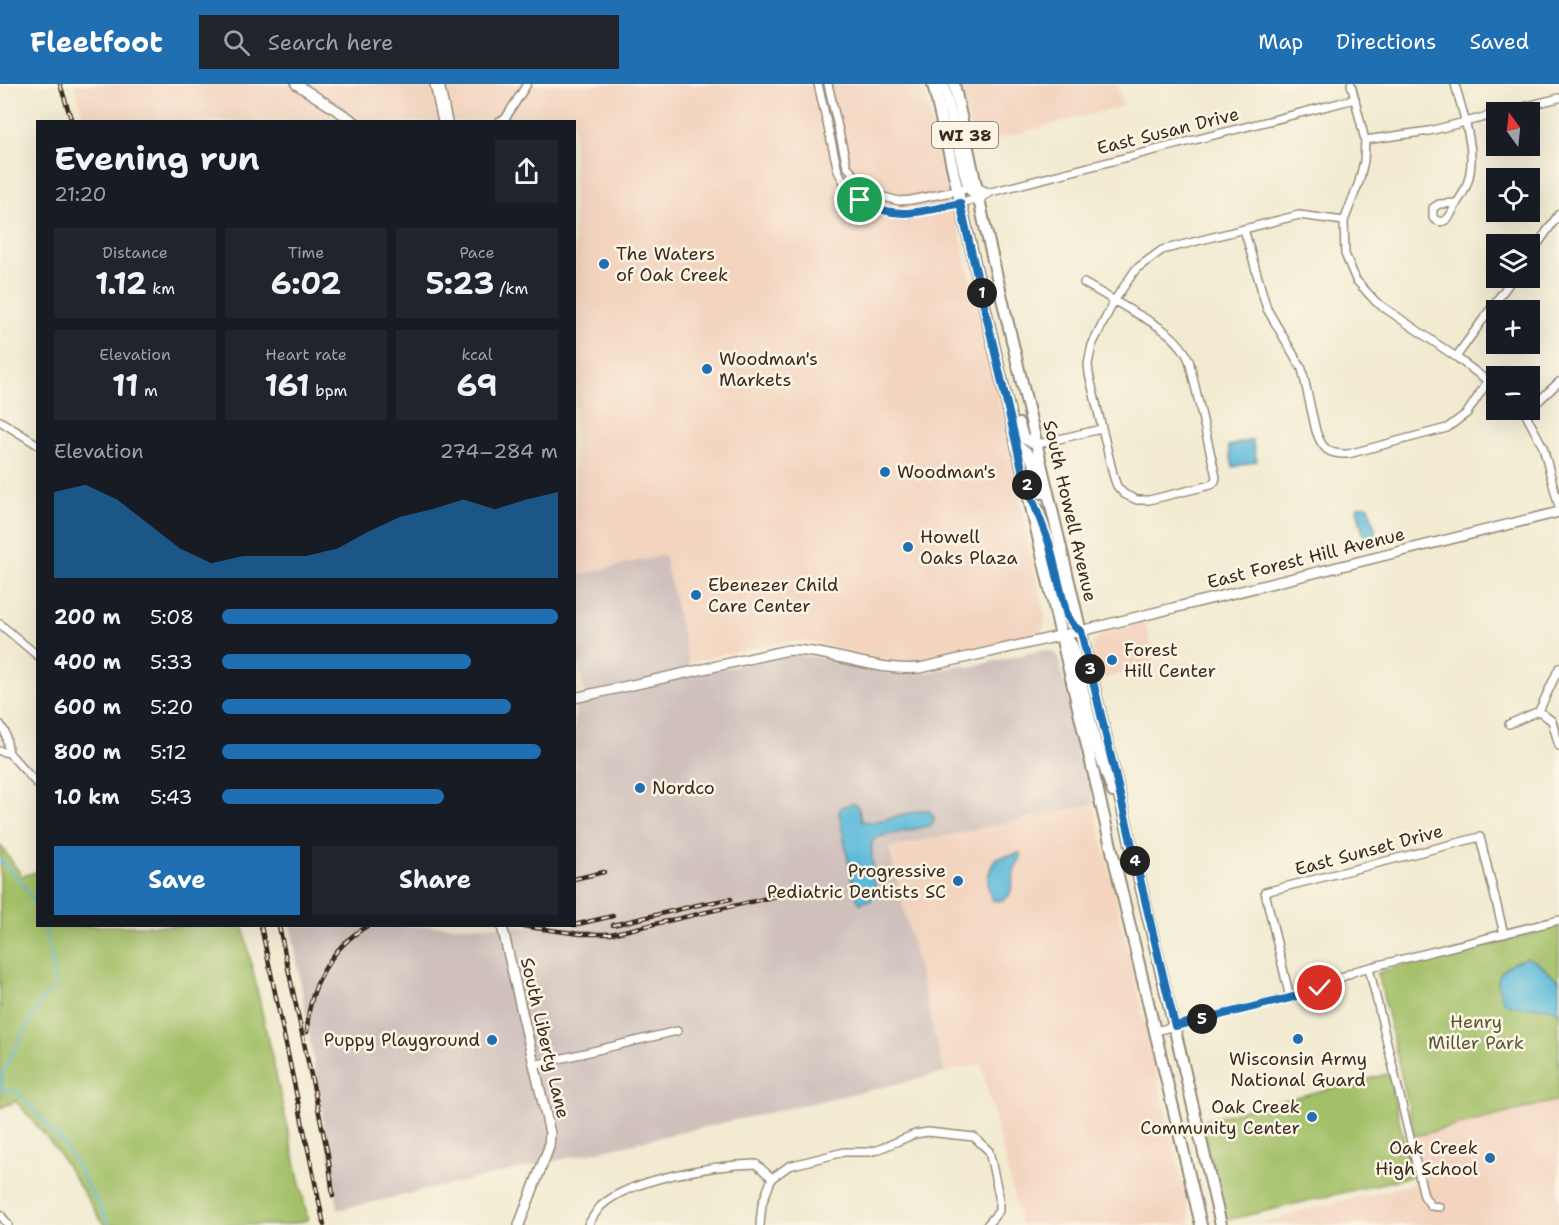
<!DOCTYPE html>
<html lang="en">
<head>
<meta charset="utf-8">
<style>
  :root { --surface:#171b24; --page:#20242c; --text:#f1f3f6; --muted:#9ea1a6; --accent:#1f6fb2 }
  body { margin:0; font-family:"Shantell Sans",sans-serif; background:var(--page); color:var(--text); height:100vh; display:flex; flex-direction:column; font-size:22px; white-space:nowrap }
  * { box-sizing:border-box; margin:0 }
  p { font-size:20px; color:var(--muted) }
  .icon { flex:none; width:33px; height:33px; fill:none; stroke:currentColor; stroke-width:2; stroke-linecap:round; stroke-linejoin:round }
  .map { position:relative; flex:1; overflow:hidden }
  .sheet { position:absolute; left:36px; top:36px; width:540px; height:807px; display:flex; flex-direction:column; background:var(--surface); border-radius:0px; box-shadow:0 6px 24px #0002 }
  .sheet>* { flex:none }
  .needle { width:39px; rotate:345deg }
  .controls { position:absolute; left:1486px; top:18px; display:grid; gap:12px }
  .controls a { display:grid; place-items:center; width:54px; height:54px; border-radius:0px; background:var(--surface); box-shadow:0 6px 24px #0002; font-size:30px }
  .pin { position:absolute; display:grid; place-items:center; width:51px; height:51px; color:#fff; margin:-26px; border:3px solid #fff; border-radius:50%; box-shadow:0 2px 6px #0007 }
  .km { position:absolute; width:30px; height:30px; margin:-15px; border-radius:50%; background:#222; color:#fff; font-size:16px; line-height:30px; text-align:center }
  .round { display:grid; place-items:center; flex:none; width:63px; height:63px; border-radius:0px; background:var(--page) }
  .headline { display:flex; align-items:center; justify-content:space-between; height:102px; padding:0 18px }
  h1 { font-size:33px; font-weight:700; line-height:45px }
  .metrics { display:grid; grid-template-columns:repeat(3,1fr); gap:9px; height:102px; padding:6px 18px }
  .metrics div { display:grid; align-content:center; border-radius:0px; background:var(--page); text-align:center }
  .metrics b { font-size:30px; font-weight:700 }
  .metrics small { font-size:16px; font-weight:400 }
  .metrics p { font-size:16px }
  .chart { height:168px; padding:12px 18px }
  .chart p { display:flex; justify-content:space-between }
  .chart svg { width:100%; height:108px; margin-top:6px; fill:var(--accent); opacity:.7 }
  .button { display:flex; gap:12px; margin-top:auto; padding:12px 18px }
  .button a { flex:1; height:69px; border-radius:0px; background:var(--accent); color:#fff; font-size:24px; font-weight:700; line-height:69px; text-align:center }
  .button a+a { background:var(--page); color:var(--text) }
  ul { padding:0 18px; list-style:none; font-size:20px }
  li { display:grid; grid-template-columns:96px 72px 1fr; align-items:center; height:45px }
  li i { height:15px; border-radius:8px; background:var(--accent) }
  header { display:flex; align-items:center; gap:36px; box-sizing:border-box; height:84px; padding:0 30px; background:var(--accent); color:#fff }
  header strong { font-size:28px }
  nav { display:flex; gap:33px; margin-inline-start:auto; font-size:21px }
  .search { width:420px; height:54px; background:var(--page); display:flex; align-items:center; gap:15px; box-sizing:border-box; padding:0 21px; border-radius:0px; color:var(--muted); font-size:22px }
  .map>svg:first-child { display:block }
  .built { fill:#f3d4bf }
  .industrial { fill:#cfc0bb }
  .green { fill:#a3c067; stroke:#6f7542; stroke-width:1.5 }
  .water { fill:#5abad9; stroke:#4a727c; stroke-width:1.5 }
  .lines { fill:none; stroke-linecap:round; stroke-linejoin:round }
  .stream { stroke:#5abad9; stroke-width:2 }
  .street-casing { stroke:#968a78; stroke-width:10 }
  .secondary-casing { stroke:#968a78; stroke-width:12 }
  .primary-casing { stroke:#968a78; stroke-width:14 }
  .street { stroke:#fff; stroke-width:7 }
  .secondary { stroke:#fff; stroke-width:9 }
  .primary { stroke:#fff; stroke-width:10 }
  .rail-casing { stroke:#3b2a1e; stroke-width:4.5 }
  .rail { stroke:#fcf5e5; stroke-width:2; stroke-dasharray:7; stroke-linecap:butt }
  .route-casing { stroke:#fff; stroke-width:12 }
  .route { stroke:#1f6fb2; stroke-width:8 }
  .poi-dot { fill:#1f6fb2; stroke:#fcf5e5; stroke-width:2 }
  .labels { text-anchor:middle; stroke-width:5; stroke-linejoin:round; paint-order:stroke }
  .shield { fill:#fcf5e5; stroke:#75675a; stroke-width:1.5 }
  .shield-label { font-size:16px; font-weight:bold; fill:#3b2a1e }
  .street-label { font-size:18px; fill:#3b2a1e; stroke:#fcf5e5 }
  .poi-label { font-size:18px; fill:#3b2a1e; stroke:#fcf5e5; text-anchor:start }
  .park-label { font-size:18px; fill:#5a5734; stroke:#fcf5e5 }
</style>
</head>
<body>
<header>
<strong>Fleetfoot</strong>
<div class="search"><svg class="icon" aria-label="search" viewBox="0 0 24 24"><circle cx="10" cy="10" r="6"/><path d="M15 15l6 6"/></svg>Search here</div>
<nav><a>Map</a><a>Directions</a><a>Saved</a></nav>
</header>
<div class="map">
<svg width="1559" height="1141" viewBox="0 0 1559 1141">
  <rect width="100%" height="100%" fill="#fcf5e5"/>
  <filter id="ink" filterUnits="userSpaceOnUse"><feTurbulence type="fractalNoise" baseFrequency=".0167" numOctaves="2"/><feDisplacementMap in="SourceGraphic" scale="12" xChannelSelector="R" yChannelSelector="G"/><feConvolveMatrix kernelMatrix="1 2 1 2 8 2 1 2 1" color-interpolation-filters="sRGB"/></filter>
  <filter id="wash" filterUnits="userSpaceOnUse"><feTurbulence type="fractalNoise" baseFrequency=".008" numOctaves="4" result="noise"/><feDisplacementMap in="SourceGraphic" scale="24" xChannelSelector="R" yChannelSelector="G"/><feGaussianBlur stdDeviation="1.35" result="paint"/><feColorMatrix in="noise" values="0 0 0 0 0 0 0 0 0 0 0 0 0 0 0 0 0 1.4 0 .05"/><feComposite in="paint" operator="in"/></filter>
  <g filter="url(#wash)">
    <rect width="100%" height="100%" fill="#f2ebd2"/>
    <g class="built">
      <path d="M 74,0 L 923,0 L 943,89 L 953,131 L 958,140 L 1019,404 L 1027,453 L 1046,535 L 1043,545 L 1037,550 L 915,577 L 884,576 L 818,559 L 793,557 L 760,562 L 689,579 L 664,471 L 575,492 L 574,38 L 85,37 Z"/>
      <path d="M 960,0 L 1117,0 L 1123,22 L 974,61 Z"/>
      <path d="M 1145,537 L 1155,581 L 1098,596 L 1092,567 L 1095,556 L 1103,550 Z"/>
      <path d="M 1094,720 L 1192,1141 L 1021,1141 L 981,980 L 944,989 L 889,764 Z"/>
      <path d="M 1559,1016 L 1559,1141 L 1256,1141 L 1280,1135 L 1301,1127 L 1425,1097 L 1415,1052 Z"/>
    </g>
    <path class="industrial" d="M 664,471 L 692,591 L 788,570 L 816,573 L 878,587 L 906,591 L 924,589 L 961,581 L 969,583 L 1043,566 L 1053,568 L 1059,575 L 1094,720 L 889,764 L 944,989 L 338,1126 L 291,842 L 574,842 L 575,618 L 586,615 L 575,567 L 575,492 Z"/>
    <g class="green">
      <path d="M 0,761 L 22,792 L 37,788 L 38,842 L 243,842 L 308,1136 L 285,1141 L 104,1141 L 54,1062 L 16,1017 L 0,1024 Z"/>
      <path d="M 1559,842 L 1559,1016 L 1415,1052 L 1378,889 L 1382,887 Z"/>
      <path d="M 1388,990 L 1413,1092 L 1228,1136 L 1225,1134 L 1201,1037 Z"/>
    </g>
    <g class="water">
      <path d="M 1252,356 L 1257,377 L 1233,383 L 1228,362 Z"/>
      <path d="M 1366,421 L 1369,422 L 1377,453 L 1375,457 L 1365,457 L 1357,425 L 1359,422 Z"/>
      <path d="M 853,719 L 858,723 L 862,737 L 873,738 L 924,726 L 930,727 L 934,734 L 932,741 L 878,753 L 872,757 C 869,776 880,800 871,816 L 860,819 L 854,808 L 839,728 L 842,723 Z"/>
      <path d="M 1020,769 L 1021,774 C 1019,777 1017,779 1016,782 C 1010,796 1017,821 992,816 C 985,800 987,789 996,774 Z"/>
      <path d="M 1527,874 C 1541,877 1547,889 1559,896 L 1559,929 C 1539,913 1504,937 1499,905 C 1497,898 1498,892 1502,887 C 1509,879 1518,876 1527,874 Z"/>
    </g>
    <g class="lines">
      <g class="stream">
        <path d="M 0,775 L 23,801 L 38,822"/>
        <path d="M 44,842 L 52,875 L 55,906 L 46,911 L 36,926 L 3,987 L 2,1007 L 17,1006 L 65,1062 L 110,1141"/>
      </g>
    </g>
  </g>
  <g filter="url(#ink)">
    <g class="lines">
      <g class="street-casing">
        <g id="street">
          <path d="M 434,0 L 442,38"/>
          <path d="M 440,0 L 448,38"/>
          <path d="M 818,0 L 838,87 L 848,106 L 873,125 L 906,130 L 979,115 L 991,108 L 1355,15"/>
          <path d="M 828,0 L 847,82 L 858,97 L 867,105 L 880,112 L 899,117 L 911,116 L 976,103 L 988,108"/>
          <path d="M 1351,0 L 1365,56 L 1364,77 L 1359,98 L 1344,137 L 1345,170 L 1356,196 L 1376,218 L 1456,273 L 1497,304"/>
          <path d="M 1455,0 C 1465,38 1484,82 1458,117 C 1454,122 1453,128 1449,133 C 1444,139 1439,139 1433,134 L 1433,124 L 1439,120 L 1457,119"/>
          <path d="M 1503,28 L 1559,14"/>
          <path d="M 498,38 L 505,35 L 527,0"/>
          <path d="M 1365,56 L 1429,47 L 1497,30"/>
          <path d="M 1244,145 L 1267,225 L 1302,285 L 1316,347 C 1322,365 1329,371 1348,370 L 1447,344 L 1467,329 L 1488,297"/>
          <path d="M 1530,171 L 1559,130"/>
          <path d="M 1084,199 L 1120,220 C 1146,236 1176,247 1189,276 L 1216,393 L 1215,397 L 1211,401 L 1149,416 L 1137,416 L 1124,410 L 1117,402 L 1114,394 L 1089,290 L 1088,280 L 1092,261 L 1114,217 L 1136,185 L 1162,166 L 1299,131 L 1344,137"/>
          <path d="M 1456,273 L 1513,194"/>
          <path d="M 1530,325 L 1559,298"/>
          <path d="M 1522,326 L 1525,329 L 1543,363 L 1559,423"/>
          <path d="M 0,337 L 38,361"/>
          <path d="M 1038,360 L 1101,345"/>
          <path d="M 0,540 L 38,572"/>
          <path d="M 1539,627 L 1552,637 L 1559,662"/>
          <path d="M 0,640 L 5,648 L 9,669 L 38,701"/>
          <path d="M 1509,640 L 1539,627 L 1559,584"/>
          <path d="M 0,667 L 9,669"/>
          <path d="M 1369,884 L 1424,1112 L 1431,1122 L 1440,1123"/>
          <path d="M 1290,914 L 1265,808 L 1480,753 L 1504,850"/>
          <path d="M 1155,947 L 1296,912 L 1320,904 L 1355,887 L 1559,836"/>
          <path d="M 534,981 L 677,947"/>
          <path d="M 0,1130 L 8,1141"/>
          <path d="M 588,1141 C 592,1135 596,1127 601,1122 C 631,1094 716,1081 756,1080 L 772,1094"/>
          <path d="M 760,1141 L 762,1120 L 772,1094 L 789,1082 L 844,1068 L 868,1068 L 877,1066 L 915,1050 L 928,1048 L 974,1053 L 989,1067 L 999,1112 L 999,1127 L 987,1141"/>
        </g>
      </g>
      <g class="secondary-casing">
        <g id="secondary">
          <path d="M 296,0 L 355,38"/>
          <path d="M 574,614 L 788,566 C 832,566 875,588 920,584 L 1081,547 L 1559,428"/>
          <path d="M 502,842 L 550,1049 L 549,1063 L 519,1141"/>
        </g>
      </g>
      <g class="primary-casing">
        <g id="primary">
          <path d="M 933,0 L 1061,552 L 1201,1141"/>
          <path d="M 943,0 L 966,94 L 969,104 L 977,113"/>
          <path d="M 954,0 L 984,138 L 1221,1141"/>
          <path d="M 1019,340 L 1023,354 L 1038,360"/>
          <path d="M 1018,363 C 1037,371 1037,391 1041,409"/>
          <path d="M 1037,424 L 1053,472 L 1067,532 L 1081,547"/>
          <path d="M 1061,552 L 1068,556 L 1073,563 L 1095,657 L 1113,708"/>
        </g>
      </g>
      <use href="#street" class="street"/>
      <use href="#secondary" class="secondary"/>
      <use href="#primary" class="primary"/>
      <g class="rail-casing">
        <g id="rail">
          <path d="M 60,0 L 72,38"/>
          <path d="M 574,795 L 604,788"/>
          <path d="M 574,841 L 613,832"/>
          <path d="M 613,841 L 702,820 L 731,815"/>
          <path d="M 261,842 L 324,1141"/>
          <path d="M 279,842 L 328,1071 L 333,1112"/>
          <path d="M 521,842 L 580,850 L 611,850 L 798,807"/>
          <path d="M 307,948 C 308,904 330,864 367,842"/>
        </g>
      </g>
      <use href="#rail" class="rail"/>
    </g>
  </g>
  <g class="lines" filter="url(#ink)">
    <g class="route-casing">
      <path id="route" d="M 860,116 C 894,138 924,127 960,119 L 1024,393 L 1049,459 L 1067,532 L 1075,543 L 1081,547 L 1175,942 L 1290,914 L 1320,904"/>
    </g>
    <use href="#route" class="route"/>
  </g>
  <g class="poi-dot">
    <circle cx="604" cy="180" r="6"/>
    <circle cx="707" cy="285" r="6"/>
    <circle cx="885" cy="388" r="6"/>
    <circle cx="908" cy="463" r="6"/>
    <circle cx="696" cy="511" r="6"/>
    <circle cx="1112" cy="576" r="6"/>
    <circle cx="640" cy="704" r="6"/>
    <circle cx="958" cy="797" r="6"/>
    <circle cx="1298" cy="955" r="6"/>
    <circle cx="492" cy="956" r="6"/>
    <circle cx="1312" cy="1033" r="6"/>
    <circle cx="1490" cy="1074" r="6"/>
  </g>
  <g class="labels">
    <rect class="shield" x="932" y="38" width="66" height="26" rx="4.5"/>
    <g class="shield-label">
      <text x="965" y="57">WI 38</text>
    </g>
    <g class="street-label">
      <text transform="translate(1168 47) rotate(-14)" y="6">East Susan Drive</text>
      <text transform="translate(1070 427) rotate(77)" y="6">South Howell Avenue</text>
      <text transform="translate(1306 474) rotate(-14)" y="6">East Forest Hill Avenue</text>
      <text transform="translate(1369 766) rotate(-15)" y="6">East Sunset Drive</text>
      <text transform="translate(545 954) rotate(77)" y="6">South Liberty Lane</text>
    </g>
    <g class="poi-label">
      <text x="616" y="176">The Waters<tspan x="616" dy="21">of Oak Creek</tspan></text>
      <text x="719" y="281">Woodman's<tspan x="719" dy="21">Markets</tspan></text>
      <text x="897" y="394">Woodman's</text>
      <text x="920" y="459">Howell<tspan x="920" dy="21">Oaks Plaza</tspan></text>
      <text x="708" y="507">Ebenezer Child<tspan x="708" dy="21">Care Center</tspan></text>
      <text x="1124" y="572">Forest<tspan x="1124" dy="21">Hill Center</tspan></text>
      <text x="652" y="710">Nordco</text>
      <text x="946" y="793" text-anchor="end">Progressive<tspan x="946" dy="21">Pediatric Dentists SC</tspan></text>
      <text x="480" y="962" text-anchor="end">Puppy Playground</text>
      <text x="1298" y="981" text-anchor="middle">Wisconsin Army<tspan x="1298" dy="21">National Guard</tspan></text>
      <text x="1300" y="1029" text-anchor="end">Oak Creek<tspan x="1300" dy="21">Community Center</tspan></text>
      <text x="1478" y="1070" text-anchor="end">Oak Creek<tspan x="1478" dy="21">High School</tspan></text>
    </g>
    <g class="park-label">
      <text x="1476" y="944">Henry<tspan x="1476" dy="21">Miller Park</tspan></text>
    </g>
  </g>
</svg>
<div class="controls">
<a><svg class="needle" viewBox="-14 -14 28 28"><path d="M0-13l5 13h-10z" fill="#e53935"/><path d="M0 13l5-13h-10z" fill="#9ea1a6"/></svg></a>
<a><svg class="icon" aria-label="locate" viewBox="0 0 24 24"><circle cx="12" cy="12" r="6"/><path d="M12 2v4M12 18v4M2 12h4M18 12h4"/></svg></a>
<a><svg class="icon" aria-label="layers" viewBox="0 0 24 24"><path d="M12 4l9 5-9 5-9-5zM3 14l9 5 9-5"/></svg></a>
<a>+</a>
<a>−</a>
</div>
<div class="pin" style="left:860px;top:116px;background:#1e9e55"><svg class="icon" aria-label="arrive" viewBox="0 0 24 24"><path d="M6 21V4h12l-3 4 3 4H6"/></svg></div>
<div class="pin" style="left:1320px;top:904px;background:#d93025"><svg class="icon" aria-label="check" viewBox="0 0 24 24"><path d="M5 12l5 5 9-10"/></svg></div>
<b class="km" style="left:982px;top:209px">1</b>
<b class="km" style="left:1027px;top:401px">2</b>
<b class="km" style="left:1090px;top:585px">3</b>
<b class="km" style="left:1135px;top:777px">4</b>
<b class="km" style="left:1202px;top:935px">5</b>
<section class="sheet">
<div class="headline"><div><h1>Evening run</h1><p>21:20</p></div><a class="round"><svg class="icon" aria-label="share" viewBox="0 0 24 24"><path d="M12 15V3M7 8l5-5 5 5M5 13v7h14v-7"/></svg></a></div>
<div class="metrics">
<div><p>Distance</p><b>1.12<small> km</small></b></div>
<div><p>Time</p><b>6:02</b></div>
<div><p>Pace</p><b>5:23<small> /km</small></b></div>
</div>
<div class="metrics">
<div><p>Elevation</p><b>11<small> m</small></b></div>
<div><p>Heart rate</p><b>161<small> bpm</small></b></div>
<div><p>kcal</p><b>69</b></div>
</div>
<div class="chart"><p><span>Elevation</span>274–284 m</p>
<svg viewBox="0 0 160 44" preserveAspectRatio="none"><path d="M0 44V9L10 6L20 12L30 22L40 32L50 38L60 35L70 35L80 35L90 32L100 25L110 19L120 16L130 12L140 16L150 12L160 9V44z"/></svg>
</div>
<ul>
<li><b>200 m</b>5:08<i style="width:100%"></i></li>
<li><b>400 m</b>5:33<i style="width:74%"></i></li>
<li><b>600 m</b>5:20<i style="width:86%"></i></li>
<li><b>800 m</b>5:12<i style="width:95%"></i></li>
<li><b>1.0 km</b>5:43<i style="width:66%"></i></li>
</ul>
<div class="button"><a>Save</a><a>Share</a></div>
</section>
</div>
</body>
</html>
